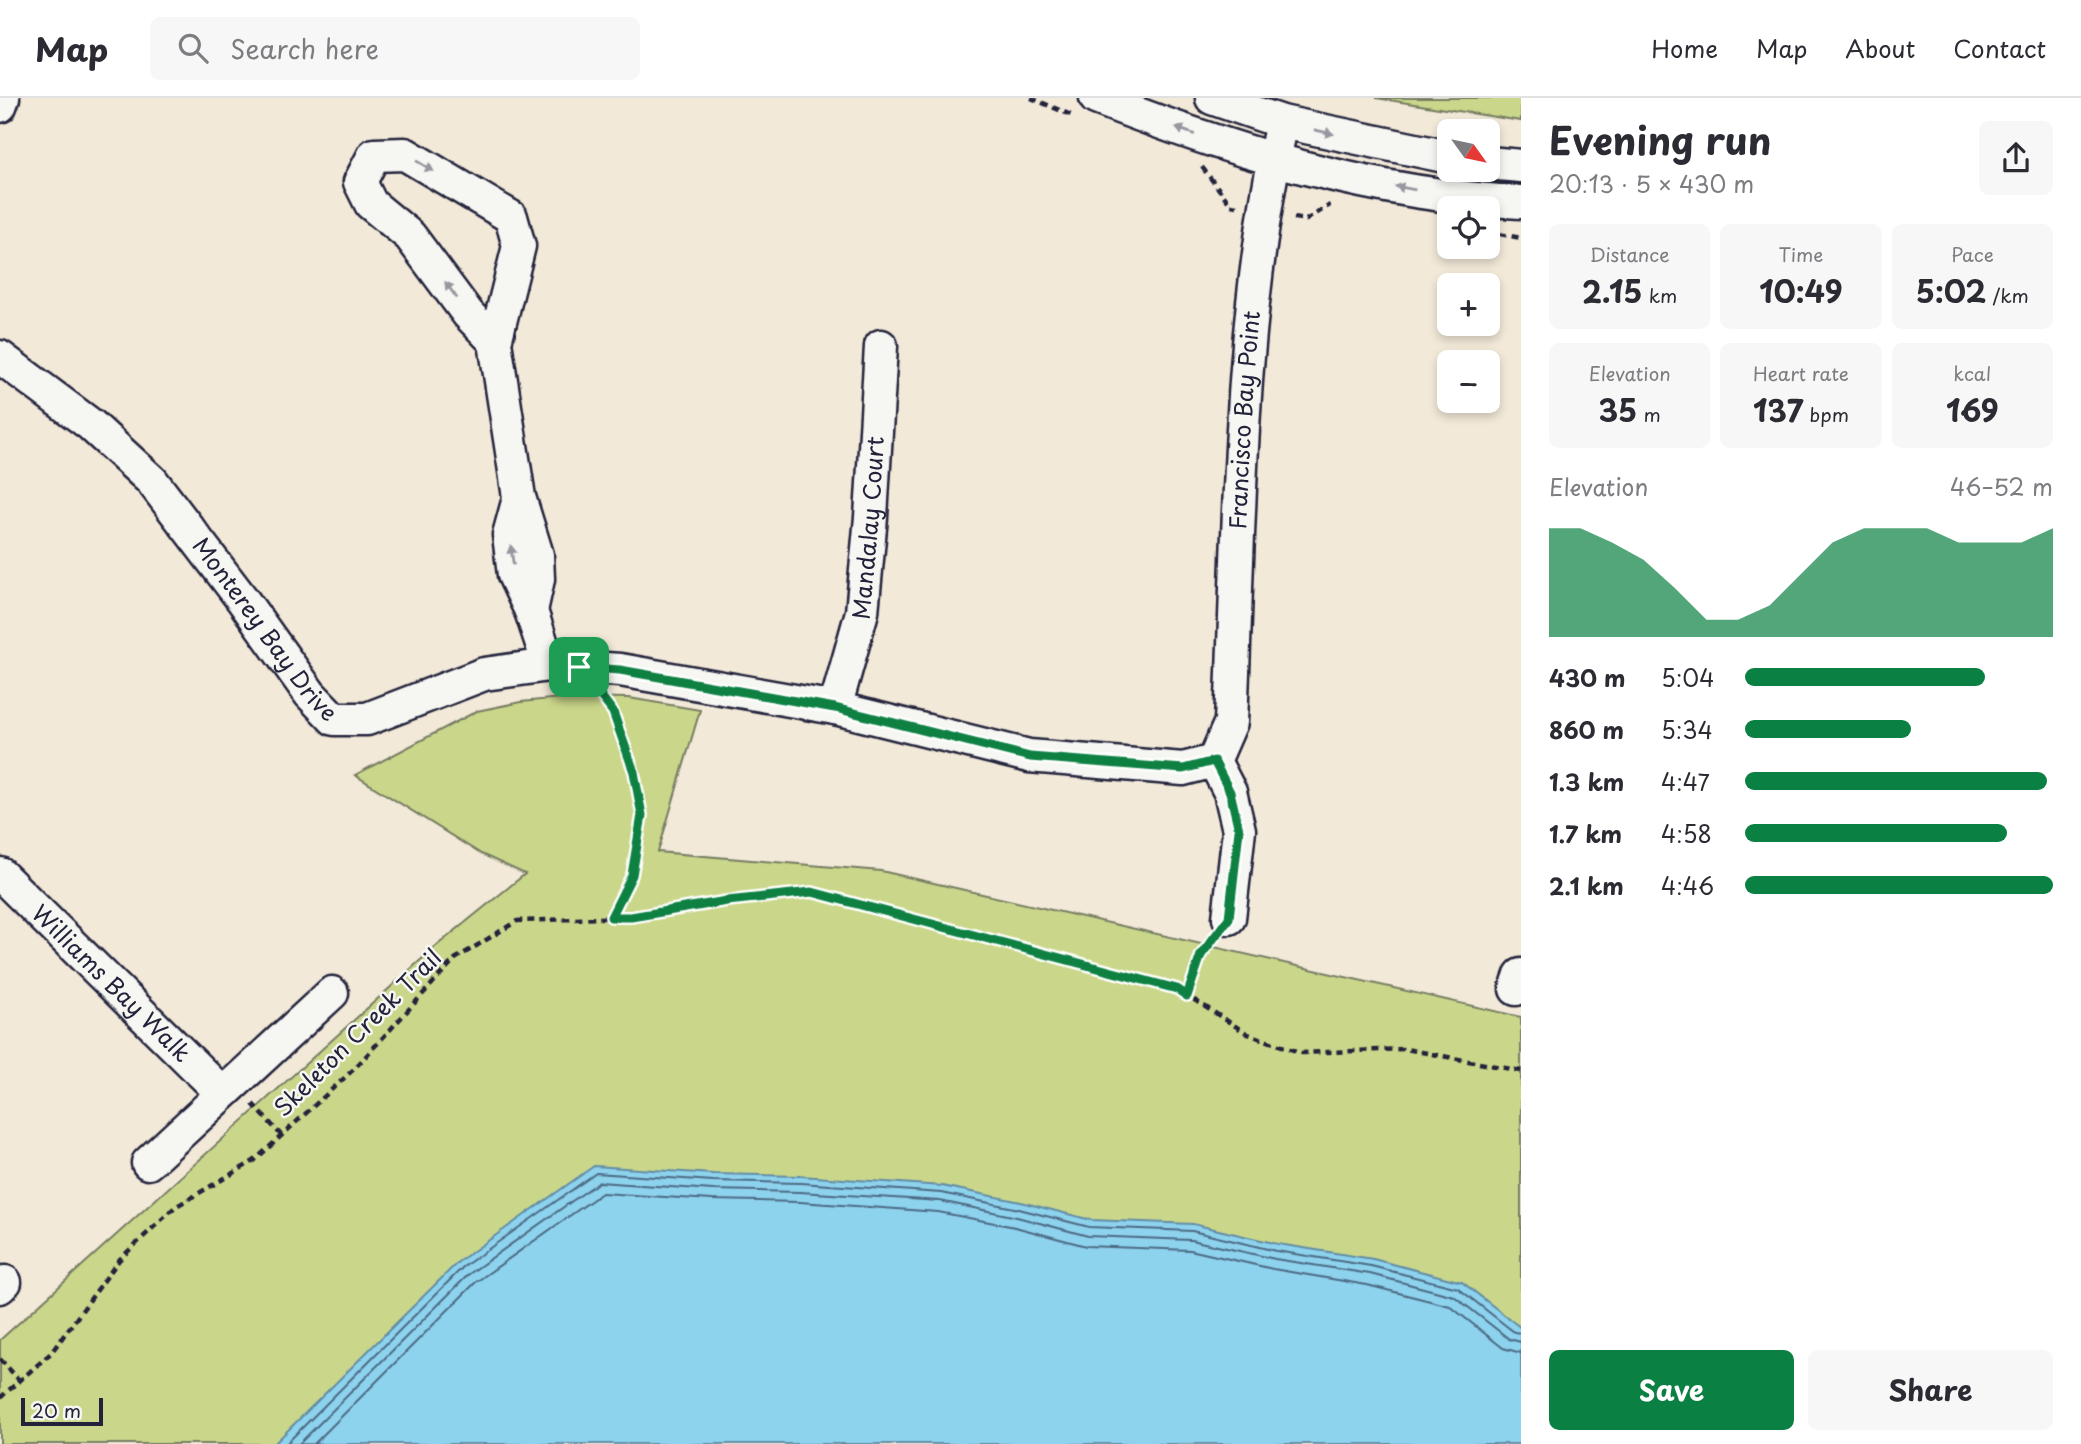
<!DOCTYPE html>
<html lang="en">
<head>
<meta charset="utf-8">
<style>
  :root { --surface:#fff; --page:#f7f7f7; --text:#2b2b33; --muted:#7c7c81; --line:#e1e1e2; --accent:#0b8043 }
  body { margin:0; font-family:"Playpen Sans",sans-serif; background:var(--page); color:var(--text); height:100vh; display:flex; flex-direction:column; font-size:26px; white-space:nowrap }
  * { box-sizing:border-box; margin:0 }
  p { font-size:23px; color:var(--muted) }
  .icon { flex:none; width:38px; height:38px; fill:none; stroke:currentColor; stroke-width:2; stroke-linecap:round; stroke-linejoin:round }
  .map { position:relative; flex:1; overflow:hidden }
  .side { display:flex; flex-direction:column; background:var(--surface); width:560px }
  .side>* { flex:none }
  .needle { width:46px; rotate:123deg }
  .fabs { position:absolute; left:1437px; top:21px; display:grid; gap:14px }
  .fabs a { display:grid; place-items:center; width:63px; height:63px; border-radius:10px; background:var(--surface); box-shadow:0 4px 10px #0003; font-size:35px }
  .scale { position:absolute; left:21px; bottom:18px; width:82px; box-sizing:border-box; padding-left:7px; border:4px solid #22223b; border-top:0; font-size:19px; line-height:24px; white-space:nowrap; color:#22223b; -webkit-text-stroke:5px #f6f6f2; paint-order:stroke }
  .pin { position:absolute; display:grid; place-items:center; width:60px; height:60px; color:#fff; margin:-30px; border-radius:14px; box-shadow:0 4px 10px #0006 }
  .round { display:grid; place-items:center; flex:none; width:74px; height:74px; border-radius:10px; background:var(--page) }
  .head { display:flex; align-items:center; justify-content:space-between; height:119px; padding:0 28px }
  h1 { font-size:38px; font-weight:700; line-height:52px }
  .figures { display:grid; grid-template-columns:repeat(3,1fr); gap:10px; height:119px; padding:7px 28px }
  .figures div { display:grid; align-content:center; border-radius:10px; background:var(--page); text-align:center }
  .figures b { font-size:30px; font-weight:700 }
  .figures small { font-size:19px; font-weight:400 }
  .figures p { font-size:19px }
  .chart { height:196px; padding:14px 28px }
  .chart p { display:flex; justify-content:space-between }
  .chart svg { width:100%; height:126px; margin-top:7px; fill:var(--accent); opacity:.7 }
  .action { display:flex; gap:14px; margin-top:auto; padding:14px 28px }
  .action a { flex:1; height:80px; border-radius:10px; background:var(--accent); color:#fff; font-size:28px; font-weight:700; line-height:80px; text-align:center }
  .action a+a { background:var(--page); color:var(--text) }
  ul { padding:0 28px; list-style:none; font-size:23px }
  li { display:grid; grid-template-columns:112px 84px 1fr; align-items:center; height:52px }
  li i { height:18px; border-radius:9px; background:var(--accent) }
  header { display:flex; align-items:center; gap:42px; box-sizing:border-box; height:98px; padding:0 35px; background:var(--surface); border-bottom:2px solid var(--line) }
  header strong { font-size:33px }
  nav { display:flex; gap:38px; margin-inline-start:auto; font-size:24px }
  .search { width:490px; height:63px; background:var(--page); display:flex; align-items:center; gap:18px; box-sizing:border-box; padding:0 24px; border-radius:10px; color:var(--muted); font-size:26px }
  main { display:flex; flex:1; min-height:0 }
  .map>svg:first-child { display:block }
  .green { fill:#cad78a; stroke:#767c62; stroke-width:2 }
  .water { fill:#8dd3ee; stroke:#628ca6; stroke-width:2 }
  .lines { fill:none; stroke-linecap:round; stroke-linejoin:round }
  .shore { stroke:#4d6983; stroke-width:2 }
  .minor-casing { stroke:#22223b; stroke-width:37 }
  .path { stroke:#22223b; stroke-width:4.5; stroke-dasharray:7 5; stroke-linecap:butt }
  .minor { stroke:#f6f6f2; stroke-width:32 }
  .oneway { fill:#9797a0 }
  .route-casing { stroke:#fff; stroke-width:14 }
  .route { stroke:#0b8043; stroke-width:9 }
  .labels { text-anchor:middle; stroke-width:5; stroke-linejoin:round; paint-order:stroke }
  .street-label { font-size:23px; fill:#22223b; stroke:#f6f6f2 }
</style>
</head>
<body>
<header>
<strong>Map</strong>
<div class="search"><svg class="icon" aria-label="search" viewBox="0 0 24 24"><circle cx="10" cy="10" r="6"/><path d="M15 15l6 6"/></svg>Search here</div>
<nav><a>Home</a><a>Map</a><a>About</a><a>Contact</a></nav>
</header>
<main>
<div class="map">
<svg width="1521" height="1346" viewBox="0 0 1521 1346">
  <rect width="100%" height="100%" fill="#f2e9d8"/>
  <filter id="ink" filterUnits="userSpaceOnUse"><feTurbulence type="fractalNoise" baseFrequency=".0143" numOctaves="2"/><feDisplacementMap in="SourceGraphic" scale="14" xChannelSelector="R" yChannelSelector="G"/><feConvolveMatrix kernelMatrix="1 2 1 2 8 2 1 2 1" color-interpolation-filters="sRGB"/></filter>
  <g filter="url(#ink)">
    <g class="green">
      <path d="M 1376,0 L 1521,0 L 1521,23 Z"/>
      <path d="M 570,599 L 629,600 L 700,612 L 658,754 L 881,773 L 1521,919 L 1521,1346 L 0,1346 L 0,1242 L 435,849 L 525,776 L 481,756 L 355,677 L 477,613 L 521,604 Z"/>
    </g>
    <path class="water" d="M 594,1068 L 713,1076 L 801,1078 L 942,1088 L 1021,1104 L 1091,1122 L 1193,1126 L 1278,1146 L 1373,1161 L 1462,1184 L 1521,1230 L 1521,1346 L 274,1346 L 458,1164 Z"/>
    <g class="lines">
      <g class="shore">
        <path d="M 286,1346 L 463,1169 L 596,1075 L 713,1083 L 801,1085 L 941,1095 L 1019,1111 L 1089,1129 L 1192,1133 L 1276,1153 L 1371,1168 L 1458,1190 L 1514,1234 L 1521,1235"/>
        <path d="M 299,1346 L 469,1176 L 599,1084 L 713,1092 L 800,1094 L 940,1103 L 1017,1119 L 1088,1138 L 1191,1142 L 1275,1161 L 1370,1176 L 1454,1198 L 1509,1241 L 1521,1244"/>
        <path d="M 314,1346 L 476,1184 L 602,1095 L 712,1102 L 800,1104 L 938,1114 L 1015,1129 L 1086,1148 L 1190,1152 L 1273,1171 L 1367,1187 L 1450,1208 L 1503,1250 L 1521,1255"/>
      </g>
      <g class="minor-casing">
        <g id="minor">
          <path d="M 1096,0 C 1231,53 1375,98 1521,104"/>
          <path d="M 1212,0 L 1282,24 L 1449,59"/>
          <path d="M 0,8 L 3,0"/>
          <path d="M 1488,65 L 1521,68"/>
          <path d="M 495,244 L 468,216 L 410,138 L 371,106 L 360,84 L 374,57 L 405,56 L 511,119 L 519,148 L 495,244 L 519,399 L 537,457 L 538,481 L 531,513"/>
          <path id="s1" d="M 0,259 L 91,327 L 152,383 L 242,501 L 310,596 L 334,621 L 367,621 L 484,576 L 549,567 L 620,572 L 835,610 L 1029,658 L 1183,671 L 1214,663 L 1231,624 C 1240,423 1238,220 1282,24"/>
          <path d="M 518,404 L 509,437 L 514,477 L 531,513 L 549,567"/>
          <path id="s2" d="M 835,610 L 862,514 L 871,419 L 881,248"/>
          <path d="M 1214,663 L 1230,694 L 1239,732 L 1229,820"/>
          <path id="s3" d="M 0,776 L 222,995"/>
          <path d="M 1516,891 L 1521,877"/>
          <path d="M 148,1065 L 332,895"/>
          <path d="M 0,1189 L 5,1184"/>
        </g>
      </g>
      <g class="path">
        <path d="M 1031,0 L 1071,17"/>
        <path d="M 1202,69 L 1231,107 L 1237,108"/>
        <path d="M 1294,120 L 1306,122 L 1330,107"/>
        <path d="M 1488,134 L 1521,140"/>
        <path d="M 602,600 L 613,614 L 634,674 L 642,717 L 632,777 L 611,819"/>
        <path d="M 1187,898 L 1201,857 L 1213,841"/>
        <path d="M 253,1006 L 281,1037"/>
        <path d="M 0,1261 L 20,1283"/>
        <path d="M 0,1300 L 51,1255 L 119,1162 L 175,1109 L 254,1063 L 354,971 L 455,861 L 517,823 L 631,819 L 727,803 L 812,794 L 1177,891 L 1248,936 L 1302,955 L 1406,951 L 1521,973"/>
      </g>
      <use href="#minor" class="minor"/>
    </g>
    <defs><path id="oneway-solid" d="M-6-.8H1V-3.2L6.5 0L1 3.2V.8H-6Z" transform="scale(1.75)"/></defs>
    <g class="oneway">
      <use href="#oneway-solid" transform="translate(1185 33) rotate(-160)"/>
      <use href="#oneway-solid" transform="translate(1324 34) rotate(13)"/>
      <use href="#oneway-solid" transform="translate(425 68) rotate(31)"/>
      <use href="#oneway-solid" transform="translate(1405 90) rotate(-170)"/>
      <use href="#oneway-solid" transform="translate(451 192) rotate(-126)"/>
      <use href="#oneway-solid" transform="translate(512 457) rotate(-98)"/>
    </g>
  </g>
  <g class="lines" filter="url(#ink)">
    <g class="route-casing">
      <path id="route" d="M 579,569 L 620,572 L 835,610 L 1030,659 L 1183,671 L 1214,663 L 1230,694 L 1239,732 L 1229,820 L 1201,857 L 1187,898 L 1177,891 L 812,794 L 727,803 L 631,819 L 611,819 L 632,777 L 642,717 L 634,674 L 613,614 Z"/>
    </g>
    <use href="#route" class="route"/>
  </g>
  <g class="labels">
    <g class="street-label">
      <text dy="8" stroke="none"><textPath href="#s1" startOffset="1741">Francisco Bay Point</textPath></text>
      <text dy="8" stroke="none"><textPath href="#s2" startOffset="184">Mandalay Court</textPath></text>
      <text dy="8" stroke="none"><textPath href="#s1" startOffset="383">Monterey Bay Drive</textPath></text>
      <text dy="8" stroke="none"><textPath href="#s3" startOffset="156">Williams Bay Walk</textPath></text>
      <text transform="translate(358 935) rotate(-45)" y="8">Skeleton Creek Trail</text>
    </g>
  </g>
</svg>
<div class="fabs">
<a><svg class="needle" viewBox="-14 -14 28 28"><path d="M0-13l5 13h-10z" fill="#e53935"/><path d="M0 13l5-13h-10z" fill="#7c7c81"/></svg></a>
<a><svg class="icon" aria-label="locate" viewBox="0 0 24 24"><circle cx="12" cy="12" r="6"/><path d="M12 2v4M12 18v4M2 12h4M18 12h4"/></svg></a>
<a>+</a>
<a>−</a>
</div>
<div class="scale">20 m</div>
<div class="pin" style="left:579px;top:569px;background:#1e9e55"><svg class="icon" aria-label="arrive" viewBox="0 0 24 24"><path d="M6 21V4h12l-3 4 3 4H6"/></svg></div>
</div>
<section class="side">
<div class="head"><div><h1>Evening run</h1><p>20:13 · 5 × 430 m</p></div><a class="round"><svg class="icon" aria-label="share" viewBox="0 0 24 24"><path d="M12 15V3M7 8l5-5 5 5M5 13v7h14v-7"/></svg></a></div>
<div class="figures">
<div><p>Distance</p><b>2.15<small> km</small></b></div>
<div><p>Time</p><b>10:49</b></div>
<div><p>Pace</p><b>5:02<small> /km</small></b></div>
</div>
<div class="figures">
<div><p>Elevation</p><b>35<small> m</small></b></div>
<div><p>Heart rate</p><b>137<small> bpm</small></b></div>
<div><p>kcal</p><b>169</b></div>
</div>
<div class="chart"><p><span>Elevation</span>46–52 m</p>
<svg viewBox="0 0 160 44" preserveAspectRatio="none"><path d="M0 44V6L10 6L20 11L30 17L40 27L50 38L60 38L70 33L80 22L90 11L100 6L110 6L120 6L130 11L140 11L150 11L160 6V44z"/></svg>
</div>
<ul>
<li><b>430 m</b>5:04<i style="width:78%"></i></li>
<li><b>860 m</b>5:34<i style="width:54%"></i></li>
<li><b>1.3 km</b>4:47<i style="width:98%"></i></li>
<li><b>1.7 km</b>4:58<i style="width:85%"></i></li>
<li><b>2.1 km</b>4:46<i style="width:100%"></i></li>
</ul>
<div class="action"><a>Save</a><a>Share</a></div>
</section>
</main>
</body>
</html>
